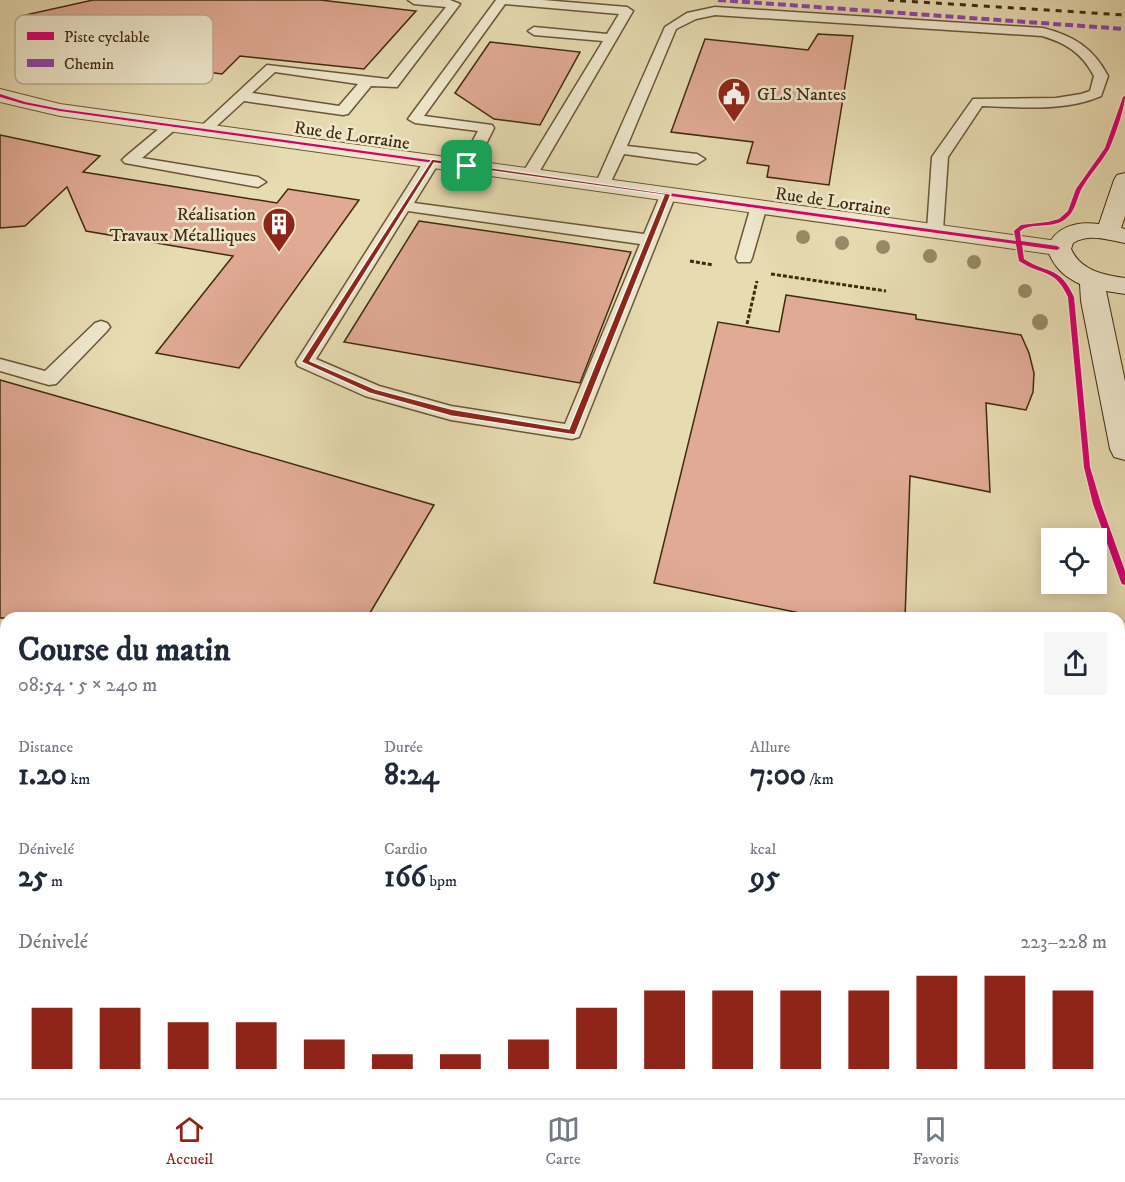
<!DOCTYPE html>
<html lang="fr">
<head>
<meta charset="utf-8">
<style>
  :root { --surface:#fff; --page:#f6f6f7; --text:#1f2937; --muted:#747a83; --line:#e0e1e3; --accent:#8f2418 }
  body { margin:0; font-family:"IM FELL DW Pica",serif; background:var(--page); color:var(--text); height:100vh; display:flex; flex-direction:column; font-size:22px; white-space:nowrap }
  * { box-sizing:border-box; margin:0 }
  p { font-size:20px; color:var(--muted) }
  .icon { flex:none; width:33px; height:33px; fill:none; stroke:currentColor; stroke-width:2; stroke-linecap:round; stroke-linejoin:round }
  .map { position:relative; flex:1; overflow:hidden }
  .side { position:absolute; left:0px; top:612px; width:1125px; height:486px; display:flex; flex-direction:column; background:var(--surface); border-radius:18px 18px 0 0; box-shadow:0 3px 15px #0003 }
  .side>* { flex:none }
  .buttons { position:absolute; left:1041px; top:528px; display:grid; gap:12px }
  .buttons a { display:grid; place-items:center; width:66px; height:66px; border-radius:0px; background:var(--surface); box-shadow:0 3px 15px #0003; font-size:30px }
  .pin { position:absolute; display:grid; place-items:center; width:51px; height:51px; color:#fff; margin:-26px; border-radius:12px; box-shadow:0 3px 9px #0006 }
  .round { display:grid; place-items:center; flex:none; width:63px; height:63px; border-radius:0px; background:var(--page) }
  .overview { display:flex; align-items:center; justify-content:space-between; height:102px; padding:0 18px }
  h1 { font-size:33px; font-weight:700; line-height:45px }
  .figures { display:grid; grid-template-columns:repeat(3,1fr); gap:9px; height:102px; padding:6px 18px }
  .figures div { display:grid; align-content:center }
  .figures b { font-size:30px; font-weight:700 }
  .figures small { font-size:16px; font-weight:400 }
  .figures p { font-size:16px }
  .chart { height:168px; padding:12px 18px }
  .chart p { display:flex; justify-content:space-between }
  .chart svg { width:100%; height:108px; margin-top:6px; stroke:var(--accent); stroke-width:6 }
  .tab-bar { display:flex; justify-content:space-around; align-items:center; height:84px; border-top:2px solid var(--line); background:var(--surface); font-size:16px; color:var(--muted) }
  .tab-bar a { display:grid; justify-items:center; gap:3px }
  .tab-bar .current { color:var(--accent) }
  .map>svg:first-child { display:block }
  .building { fill:#e1aa95; stroke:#402a0d; stroke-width:1.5 }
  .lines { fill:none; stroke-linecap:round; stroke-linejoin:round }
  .lane-casing { stroke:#6a5636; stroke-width:3 }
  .street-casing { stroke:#6a5636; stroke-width:2 }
  .secondary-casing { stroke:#402a0d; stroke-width:2 }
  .path { stroke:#402a0d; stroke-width:3; stroke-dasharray:4 2; stroke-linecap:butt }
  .lane { fill:#efe8cd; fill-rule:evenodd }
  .street { fill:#efe8cd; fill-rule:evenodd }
  .secondary { fill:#efe8cd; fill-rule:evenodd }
  .rail { stroke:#402a0d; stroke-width:3; stroke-dasharray:6 6; stroke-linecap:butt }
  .quiet { stroke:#8e44ad; stroke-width:4; stroke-dasharray:8 4; stroke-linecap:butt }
  .cycleway-casing { stroke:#efe8cd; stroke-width:3 }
  .cycleway { fill:#d6006c; fill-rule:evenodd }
  .tree { fill:#978a66 }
  .route { fill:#8f2418; stroke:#fff; stroke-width:1.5; fill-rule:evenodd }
  .labels { text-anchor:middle; stroke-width:5; stroke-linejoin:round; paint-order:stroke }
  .far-poi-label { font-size:18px; fill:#402a0d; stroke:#efe8cd; text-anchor:start }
  .far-street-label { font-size:18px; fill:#402a0d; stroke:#efe8cd }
  .key { fill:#efe8cd; stroke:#baaf93; stroke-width:1.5 }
  .key-label { font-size:16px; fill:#402a0d }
</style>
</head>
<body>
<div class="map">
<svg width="1125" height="1098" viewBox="0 0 1125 1098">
  <rect width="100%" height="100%" fill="#e7dbb2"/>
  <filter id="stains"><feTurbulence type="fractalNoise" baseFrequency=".00333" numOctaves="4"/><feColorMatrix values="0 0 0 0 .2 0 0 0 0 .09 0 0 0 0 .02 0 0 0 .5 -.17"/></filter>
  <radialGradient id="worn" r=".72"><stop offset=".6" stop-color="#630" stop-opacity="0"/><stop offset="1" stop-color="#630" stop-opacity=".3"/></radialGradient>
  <g class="building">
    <path d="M 93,0 L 320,0 L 416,11 L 364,69 L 240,56 L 222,74 L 119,61 L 109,70 L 47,62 L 21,16 Z"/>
    <path d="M 818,34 L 853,36 L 829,185 L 767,177 L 769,166 L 747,163 L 753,142 L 671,132 L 705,39 L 808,50 Z"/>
    <path d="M 490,42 L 580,52 L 540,125 L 494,119 L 455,93 Z"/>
    <path d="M 0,135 L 100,156 L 83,172 L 277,203 L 288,189 L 359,200 L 239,368 L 156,353 L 233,256 L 86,231 L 67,187 L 25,226 L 0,228 Z"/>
    <path d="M 419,221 L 631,252 L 580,383 L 344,342 Z"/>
    <path d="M 786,295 L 916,315 L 916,319 L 1021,335 L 1029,353 L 1034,373 L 1033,392 L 1026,410 L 986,403 L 990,492 L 910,476 L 905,618 L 824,618 L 654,583 L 718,322 L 779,332 Z"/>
    <path d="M 0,380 L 120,414 L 434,505 L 367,618 L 0,618 Z"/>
  </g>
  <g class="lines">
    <g class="lane-casing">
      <g id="lane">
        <path d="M 408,0 L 450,0 L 460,4 L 397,87 L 371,86 L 348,114 L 343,115 L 244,101 L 209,133 L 204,134 L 197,130 L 267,65 L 388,79 L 446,7 L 414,4 ZM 275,72 L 358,84 L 339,106 L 252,93 Z"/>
        <path d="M 496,0 L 543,0 L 627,7 L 633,11 L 538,174 L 530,179 L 522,174 L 603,41 L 534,35 L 528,31 L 534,27 L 607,34 L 619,14 L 505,4 L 424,116 L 492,125 L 494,128 L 475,166 L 467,171 L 459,166 L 478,131 L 415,123 L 408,119 Z"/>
        <path d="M 715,7 L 1043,28 C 1074,36 1093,48 1108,76 L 1101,96 C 1064,112 1021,107 982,106 L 948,157 L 943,230 L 935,235 L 927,230 L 932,157 L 973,99 L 1056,98 L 1081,94 L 1090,91 L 1094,76 C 1082,53 1066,43 1042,36 L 715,15 L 696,19 L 676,29 L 627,146 L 697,154 L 705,159 L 697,164 L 624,154 L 608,188 L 598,188 L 595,185 L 665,27 L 687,13 Z"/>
        <path d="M 172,121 L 179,125 L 177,128 L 142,158 L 258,177 L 266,182 L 258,187 L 125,163 L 122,160 L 125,157 L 167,122 Z"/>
        <path d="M 432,156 L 440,161 L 414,203 L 644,234 L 662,191 L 668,189 L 676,194 L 579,437 L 572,439 L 451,420 L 365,396 L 298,366 L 296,362 L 424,161 ZM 408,211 L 640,244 L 565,424 L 451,406 L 379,386 L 316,359 Z"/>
        <path d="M 759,201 L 767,206 L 752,258 L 750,262 L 738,262 L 736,258 L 751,206 Z"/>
        <path d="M 101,321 L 107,323 L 110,327 L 107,331 L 56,384 L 49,385 L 0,371 L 0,359 L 45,371 L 95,323 Z"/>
        <path d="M 717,1092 L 749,1092 L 748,1098 L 716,1098 Z"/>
        <rect x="857" y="1092" width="32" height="6"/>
      </g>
    </g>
    <g class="street-casing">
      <path id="street" d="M 0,89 L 60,104 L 1057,241 L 1066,243 L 1069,248 L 1066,253 L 1057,255 L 60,116 L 0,102 Z"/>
    </g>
    <g class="secondary-casing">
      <path id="secondary" d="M 1125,173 L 1125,216 L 1121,228 L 1125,229 L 1125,243 C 1108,240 1089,233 1073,243 L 1071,249 C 1081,271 1104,275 1125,278 L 1125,294 L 1106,291 L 1125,381 L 1125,460 L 1114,457 L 1110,449 L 1081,301 L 1080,284 C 1063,276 1054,267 1047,249 C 1054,227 1076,221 1099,224 L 1114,180 L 1117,175 Z"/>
    </g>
    <g class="path">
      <path d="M 690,261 L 713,265"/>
      <path d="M 771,274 L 886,291"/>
      <path d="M 747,324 L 757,281"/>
    </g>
    <use href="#lane" class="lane"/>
    <use href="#street" class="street"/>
    <use href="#secondary" class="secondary"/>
    <path class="rail" d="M 888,0 L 1125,15"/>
    <path class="quiet" d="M 718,0 L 1125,29"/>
    <g class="cycleway-casing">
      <path id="cycleway" d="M 0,94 L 25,102 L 60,109 L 1016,241 L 1014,231 L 1021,225 L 1048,222 L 1059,219 L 1068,211 L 1076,189 L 1105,148 L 1123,97 L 1125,96 C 1125,107 1114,139 1109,149 C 1101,163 1090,174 1082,188 C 1076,199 1076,212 1064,220 C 1051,229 1031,222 1020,231 L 1021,241 L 1057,246 L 1060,248 L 1057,250 L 1022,245 L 1024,259 C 1049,275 1059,265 1074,297 L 1090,467 L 1101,504 L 1125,571 L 1125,585 L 1122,584 L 1121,582 L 1093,504 L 1084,467 L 1068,297 C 1055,268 1042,276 1019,261 L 1016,244 L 60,111 L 24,104 L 0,97 Z"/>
    </g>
    <use href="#cycleway" class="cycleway"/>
  </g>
  <g class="tree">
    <circle cx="803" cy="237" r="7"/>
    <circle cx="842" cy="243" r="7"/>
    <circle cx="883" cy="247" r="7"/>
    <circle cx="930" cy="256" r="7"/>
    <circle cx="974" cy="262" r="7"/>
    <circle cx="1025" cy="291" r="7"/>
    <circle cx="1040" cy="322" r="8"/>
  </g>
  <path class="route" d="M 432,159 L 671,194 L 575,435 L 451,416 L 369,393 L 301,362 ZM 434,163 L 664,195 L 569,429 L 451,409 L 375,389 L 310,361 Z"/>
  <defs>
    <g id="civic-pin" transform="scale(1.725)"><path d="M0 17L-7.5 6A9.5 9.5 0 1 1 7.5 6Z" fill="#8f2418" stroke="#efe8cd"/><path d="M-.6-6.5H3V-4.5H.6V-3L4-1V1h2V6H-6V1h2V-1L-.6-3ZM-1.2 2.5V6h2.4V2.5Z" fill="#fff"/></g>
    <g id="building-pin" transform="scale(1.725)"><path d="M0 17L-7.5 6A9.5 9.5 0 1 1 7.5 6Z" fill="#8f2418" stroke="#efe8cd"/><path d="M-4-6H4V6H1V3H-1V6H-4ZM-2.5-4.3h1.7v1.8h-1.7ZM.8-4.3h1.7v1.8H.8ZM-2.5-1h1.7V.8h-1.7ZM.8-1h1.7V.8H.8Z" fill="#fff"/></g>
  </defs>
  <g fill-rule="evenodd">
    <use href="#civic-pin" x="734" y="94"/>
    <use href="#building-pin" x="279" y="224"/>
  </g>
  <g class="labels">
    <g class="far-poi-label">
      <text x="757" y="100">GLS Nantes</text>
      <text x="256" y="220" text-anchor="end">Réalisation<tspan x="256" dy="21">Travaux Métalliques</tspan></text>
    </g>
    <g class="far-street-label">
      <text transform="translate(352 135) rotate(8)" y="6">Rue de Lorraine</text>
      <text transform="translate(833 201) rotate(8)" y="6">Rue de Lorraine</text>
    </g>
  </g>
  <rect x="15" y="15" width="198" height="69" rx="9" class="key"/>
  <rect x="27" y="32" width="27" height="8" fill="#d6006c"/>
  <rect x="27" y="59" width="27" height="8" fill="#8e44ad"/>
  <g class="key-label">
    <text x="64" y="42">Piste cyclable</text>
    <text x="64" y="69">Chemin</text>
  </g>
  <rect width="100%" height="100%" filter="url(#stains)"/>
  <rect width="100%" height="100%" fill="url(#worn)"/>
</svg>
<div class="buttons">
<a><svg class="icon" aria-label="locate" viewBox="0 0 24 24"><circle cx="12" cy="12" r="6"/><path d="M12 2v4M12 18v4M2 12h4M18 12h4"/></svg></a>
</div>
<div class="pin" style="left:467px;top:166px;background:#1e9e55"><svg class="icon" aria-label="arrive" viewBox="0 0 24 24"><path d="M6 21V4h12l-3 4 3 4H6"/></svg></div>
<section class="side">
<div class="overview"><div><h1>Course du matin</h1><p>08:54 · 5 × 240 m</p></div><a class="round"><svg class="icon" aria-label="share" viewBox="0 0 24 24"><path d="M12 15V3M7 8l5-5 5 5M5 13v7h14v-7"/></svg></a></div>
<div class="figures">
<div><p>Distance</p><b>1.20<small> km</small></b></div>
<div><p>Durée</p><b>8:24</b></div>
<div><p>Allure</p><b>7:00<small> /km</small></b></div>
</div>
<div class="figures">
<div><p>Dénivelé</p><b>25<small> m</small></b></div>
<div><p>Cardio</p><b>166<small> bpm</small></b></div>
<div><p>kcal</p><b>95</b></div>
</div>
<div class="chart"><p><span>Dénivelé</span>223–228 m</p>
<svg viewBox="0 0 160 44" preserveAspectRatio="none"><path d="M5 44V19M15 44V19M25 44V25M35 44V25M45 44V32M55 44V38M65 44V38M75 44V32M85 44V19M95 44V12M105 44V12M115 44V12M125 44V12M135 44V6M145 44V6M155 44V12"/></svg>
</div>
</section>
</div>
<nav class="tab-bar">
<a class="current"><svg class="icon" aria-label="home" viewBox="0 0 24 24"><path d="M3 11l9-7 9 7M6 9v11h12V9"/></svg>Accueil</a>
<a><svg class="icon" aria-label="map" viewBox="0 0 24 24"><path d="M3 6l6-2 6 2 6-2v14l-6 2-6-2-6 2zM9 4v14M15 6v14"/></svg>Carte</a>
<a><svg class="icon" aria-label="saved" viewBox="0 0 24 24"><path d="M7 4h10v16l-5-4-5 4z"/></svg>Favoris</a>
</nav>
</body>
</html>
